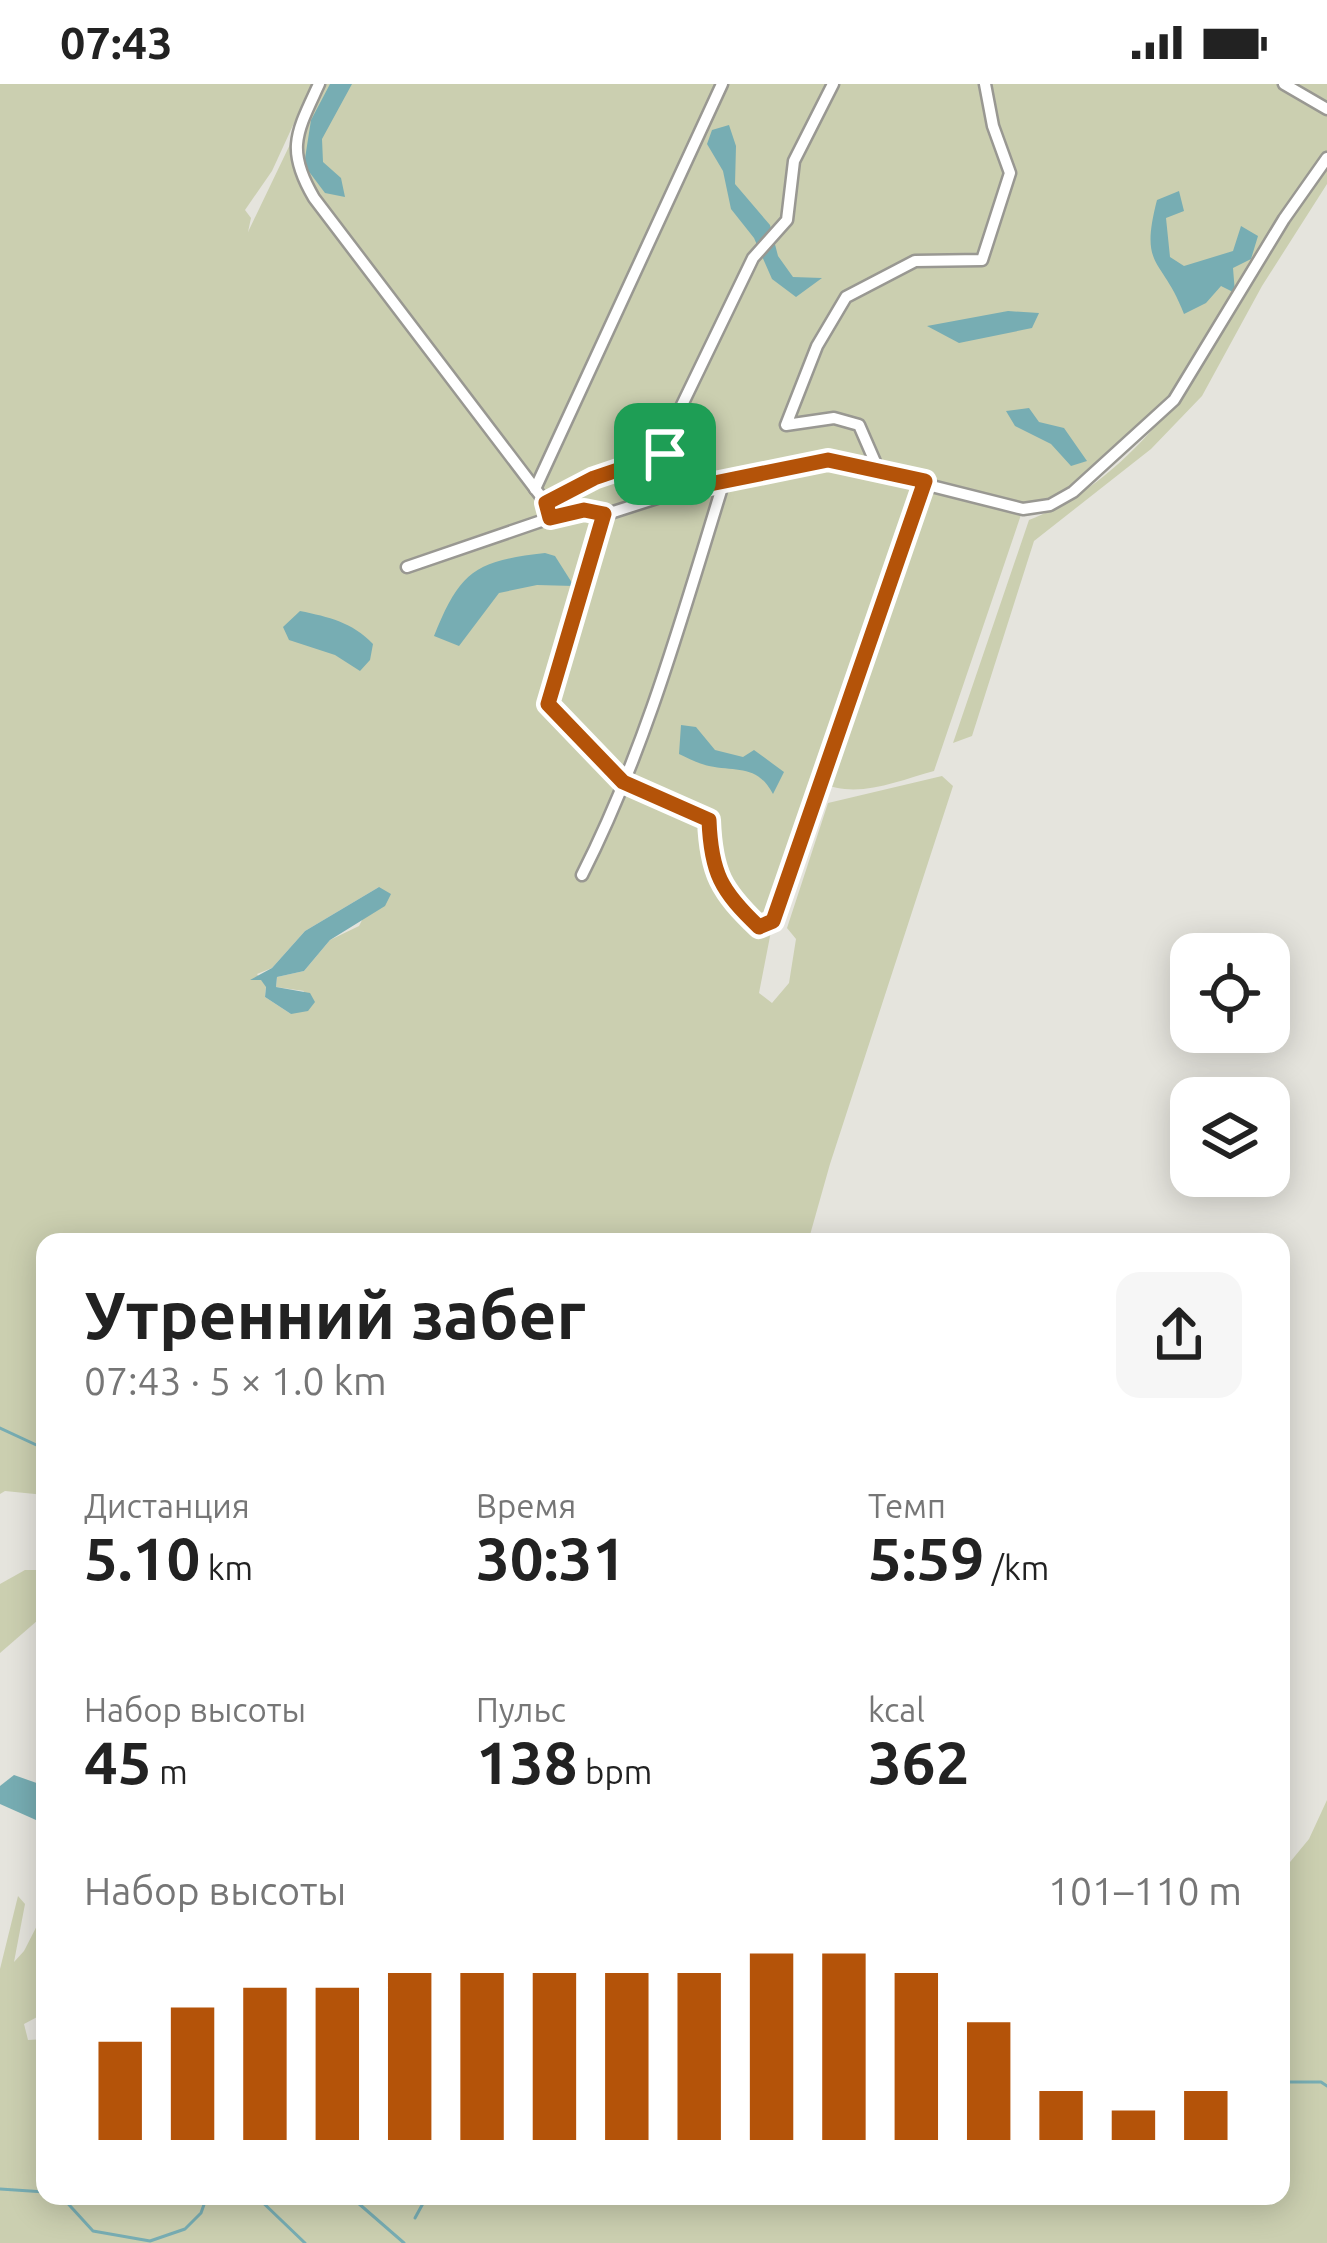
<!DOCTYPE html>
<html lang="ru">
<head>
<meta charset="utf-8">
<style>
  :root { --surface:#fff; --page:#f6f6f6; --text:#222; --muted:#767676; --accent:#b45309 }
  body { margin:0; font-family:Ubuntu,sans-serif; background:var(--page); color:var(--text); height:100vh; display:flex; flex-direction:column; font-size:45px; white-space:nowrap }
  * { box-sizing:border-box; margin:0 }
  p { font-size:39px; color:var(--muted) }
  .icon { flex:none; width:66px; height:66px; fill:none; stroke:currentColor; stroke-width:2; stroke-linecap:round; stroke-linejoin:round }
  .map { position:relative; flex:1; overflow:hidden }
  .side { position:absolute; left:36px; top:1149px; width:1254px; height:972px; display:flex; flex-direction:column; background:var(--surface); border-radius:24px; box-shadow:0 6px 30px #0003 }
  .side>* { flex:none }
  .fabs { position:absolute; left:1170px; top:849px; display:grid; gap:24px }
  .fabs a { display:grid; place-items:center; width:120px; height:120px; border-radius:24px; background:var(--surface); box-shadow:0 6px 30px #0003; font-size:60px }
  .pin { position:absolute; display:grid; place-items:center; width:102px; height:102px; color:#fff; margin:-51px; border-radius:24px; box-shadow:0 6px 18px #0006 }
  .round { display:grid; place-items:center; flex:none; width:126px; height:126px; border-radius:24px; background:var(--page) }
  .headline { display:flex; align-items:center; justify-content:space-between; height:204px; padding:0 48px }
  h1 { font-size:66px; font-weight:700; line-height:90px }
  .figures { display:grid; grid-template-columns:repeat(3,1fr); gap:18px; height:204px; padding:12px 48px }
  .figures div { display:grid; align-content:center }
  .figures b { font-size:60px; font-weight:700 }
  .figures small { font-size:33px; font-weight:400 }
  .figures p { font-size:33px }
  .chart { height:336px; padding:24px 48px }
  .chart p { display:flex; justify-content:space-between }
  .chart svg { width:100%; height:216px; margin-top:12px; stroke:var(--accent); stroke-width:6 }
  .status { display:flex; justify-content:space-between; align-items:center; height:84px; padding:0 60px; background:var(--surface); direction:ltr }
  .status svg { height:33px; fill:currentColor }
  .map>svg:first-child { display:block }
  .green { fill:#cbcfb0; fill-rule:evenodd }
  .water { fill:#77adb3 }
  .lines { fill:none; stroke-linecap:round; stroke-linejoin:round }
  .stream { stroke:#77adb3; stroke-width:3 }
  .street-casing { stroke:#999892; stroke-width:15 }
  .street { stroke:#fff; stroke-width:10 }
  .route-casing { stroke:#fff; stroke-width:24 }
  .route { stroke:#b45309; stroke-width:15 }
</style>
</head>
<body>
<div class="status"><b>07:43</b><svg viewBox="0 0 49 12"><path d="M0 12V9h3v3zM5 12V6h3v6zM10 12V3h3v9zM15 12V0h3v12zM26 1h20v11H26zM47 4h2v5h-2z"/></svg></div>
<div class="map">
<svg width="1327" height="2159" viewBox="0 0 1327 2159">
  <rect width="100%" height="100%" fill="#e5e4dd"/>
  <g class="green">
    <path d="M 0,0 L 312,0 L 272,87 L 245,126 L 251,134 L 248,148 L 319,0 L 1327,0 L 1327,74 L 1192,292 L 1073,408 L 1023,425 L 934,687 C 897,697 856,716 820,698 L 773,837 L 759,909 L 772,919 L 789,899 L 796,855 L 787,844 L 828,719 L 942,692 L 953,702 L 830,1080 L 808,1158 L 45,1158 L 45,1411 L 5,1407 L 0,1410 ZM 379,803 L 359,842 L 330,856 L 304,887 L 277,893 L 276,903 L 304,907 L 291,930 L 265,913 L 266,902 L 257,890 L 272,884 L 305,847 Z"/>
    <path d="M 1327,84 L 1327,100 L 1262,202 L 1202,312 L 1151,365 L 1034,457 L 972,652 L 953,659 L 1029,436 C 1177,378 1239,203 1327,84 Z"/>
    <path d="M 25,1486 L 36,1486 L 45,1493 L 45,1530 L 0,1569 L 0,1500 Z"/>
    <path d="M 1327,1716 L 1327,2159 L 0,2159 L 0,1885 L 18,1812 L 25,1820 L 14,1878 L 24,1867 L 45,1826 L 41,1931 L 24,1940 L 28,1956 L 45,1955 L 45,2112 L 1281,2112 L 1281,1789 L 1309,1755 Z"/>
  </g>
  <g class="water">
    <path d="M 330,0 L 352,0 L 322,55 L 323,78 L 341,94 L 345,113 L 325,109 L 304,81 L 311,36 Z"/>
    <path d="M 729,41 L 736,62 L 735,100 L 770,141 L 778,172 L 793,193 L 822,194 L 796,213 L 772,195 L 754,154 L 731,125 L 723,87 L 707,60 L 712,46 Z"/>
    <path d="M 1179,107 L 1184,127 L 1166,134 L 1170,173 L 1184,182 L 1233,167 L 1241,142 L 1258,152 L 1251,175 L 1233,184 L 1235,209 L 1221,202 L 1206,219 L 1184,230 C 1162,172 1139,186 1157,116 Z"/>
    <path d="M 1008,227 L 1039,229 L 1032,244 L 959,259 L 927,242 Z"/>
    <path d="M 1029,324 L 1039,338 L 1064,344 L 1087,377 L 1071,382 L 1051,360 L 1015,342 L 1006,327 Z"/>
    <path d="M 545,469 L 555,472 L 574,502 L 537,501 L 499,509 L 459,562 L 434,552 C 460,488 474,477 545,469 Z"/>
    <path d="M 300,527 C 329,533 352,538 373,560 L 370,576 L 360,587 L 335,571 L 289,556 L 283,543 Z"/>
    <path d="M 681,641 L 696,643 L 715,666 L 743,673 L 754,666 L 784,688 L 773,710 C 757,680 737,688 709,682 C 699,680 688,674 679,670 Z"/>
    <path d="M 379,803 L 391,810 L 385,822 L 330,856 L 304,887 L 277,893 L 276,903 L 310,909 L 315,918 L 308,927 L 291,930 L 265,913 L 266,903 L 261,896 L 250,896 L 272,884 L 305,847 Z"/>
    <path d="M 14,1691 L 45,1702 L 45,1740 L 0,1720 L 0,1702 Z"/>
  </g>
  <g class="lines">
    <g class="stream">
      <path d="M 0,1344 L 45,1365"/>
      <path d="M 1281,1998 L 1321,1998 L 1327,2002"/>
      <path d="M 0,2105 L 45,2108"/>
      <path d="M 61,2112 L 93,2147 L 150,2157 L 185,2145 L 201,2129 L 207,2112"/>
      <path d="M 256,2112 L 305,2159"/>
      <path d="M 350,2112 L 404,2159"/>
      <path d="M 415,2134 L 427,2112"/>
    </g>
    <g class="street-casing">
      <g id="street">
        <path d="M 319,0 C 297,48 285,65 314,114 L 546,419 L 550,434"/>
        <path d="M 1284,0 L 1327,25"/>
        <path d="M 879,387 L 859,341 L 834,334 L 786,341 L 817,262 L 846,213 L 915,177 L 982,176 L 1010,89 L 993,42 L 985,0"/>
        <path d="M 535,405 L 722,0"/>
        <path d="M 685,405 L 665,371 L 668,350 L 753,174 L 787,136 L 794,77 L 833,0"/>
        <path d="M 546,419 L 594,394 L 665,371"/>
        <path d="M 604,431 L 548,620 L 623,698 L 709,736 C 710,789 721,807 759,843 L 773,837 L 925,397"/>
        <path d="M 407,483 L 550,434 L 584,426 L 604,431 L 685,405 L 828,376 L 1023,425 L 1050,421 L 1073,408 L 1174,316 L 1284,135 L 1327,74"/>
        <path d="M 582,791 C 645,667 683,530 724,397"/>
      </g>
    </g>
    <use href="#street" class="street"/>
  </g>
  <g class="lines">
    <g class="route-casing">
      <path id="route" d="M 665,370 L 685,405 L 828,376 L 925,397 L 773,837 L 759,843 C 721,807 711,789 709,736 L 623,698 L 548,620 L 604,430 L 584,426 L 550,434 L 546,419 L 594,394 Z"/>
    </g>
    <use href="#route" class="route"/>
  </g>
</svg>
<div class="fabs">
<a><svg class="icon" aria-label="locate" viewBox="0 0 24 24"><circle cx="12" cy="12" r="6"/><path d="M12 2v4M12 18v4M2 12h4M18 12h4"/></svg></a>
<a><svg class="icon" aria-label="layers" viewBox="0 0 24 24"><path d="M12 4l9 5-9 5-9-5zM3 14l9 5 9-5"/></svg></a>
</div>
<div class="pin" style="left:665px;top:370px;background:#1e9e55"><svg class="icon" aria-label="arrive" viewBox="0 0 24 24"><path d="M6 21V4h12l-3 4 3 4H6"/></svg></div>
<section class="side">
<div class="headline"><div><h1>Утренний забег</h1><p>07:43 · 5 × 1.0 km</p></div><a class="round"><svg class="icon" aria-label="share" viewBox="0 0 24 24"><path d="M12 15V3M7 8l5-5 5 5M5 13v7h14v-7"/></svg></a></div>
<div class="figures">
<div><p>Дистанция</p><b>5.10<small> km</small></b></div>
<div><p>Время</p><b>30:31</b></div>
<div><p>Темп</p><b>5:59<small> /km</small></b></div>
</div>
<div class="figures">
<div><p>Набор высоты</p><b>45<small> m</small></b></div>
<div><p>Пульс</p><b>138<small> bpm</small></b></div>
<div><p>kcal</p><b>362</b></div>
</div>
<div class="chart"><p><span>Набор высоты</span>101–110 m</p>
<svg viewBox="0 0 160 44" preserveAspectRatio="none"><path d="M5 44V24M15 44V17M25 44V13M35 44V13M45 44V10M55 44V10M65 44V10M75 44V10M85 44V10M95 44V6M105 44V6M115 44V10M125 44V20M135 44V34M145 44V38M155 44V34"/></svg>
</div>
</section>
</div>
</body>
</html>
